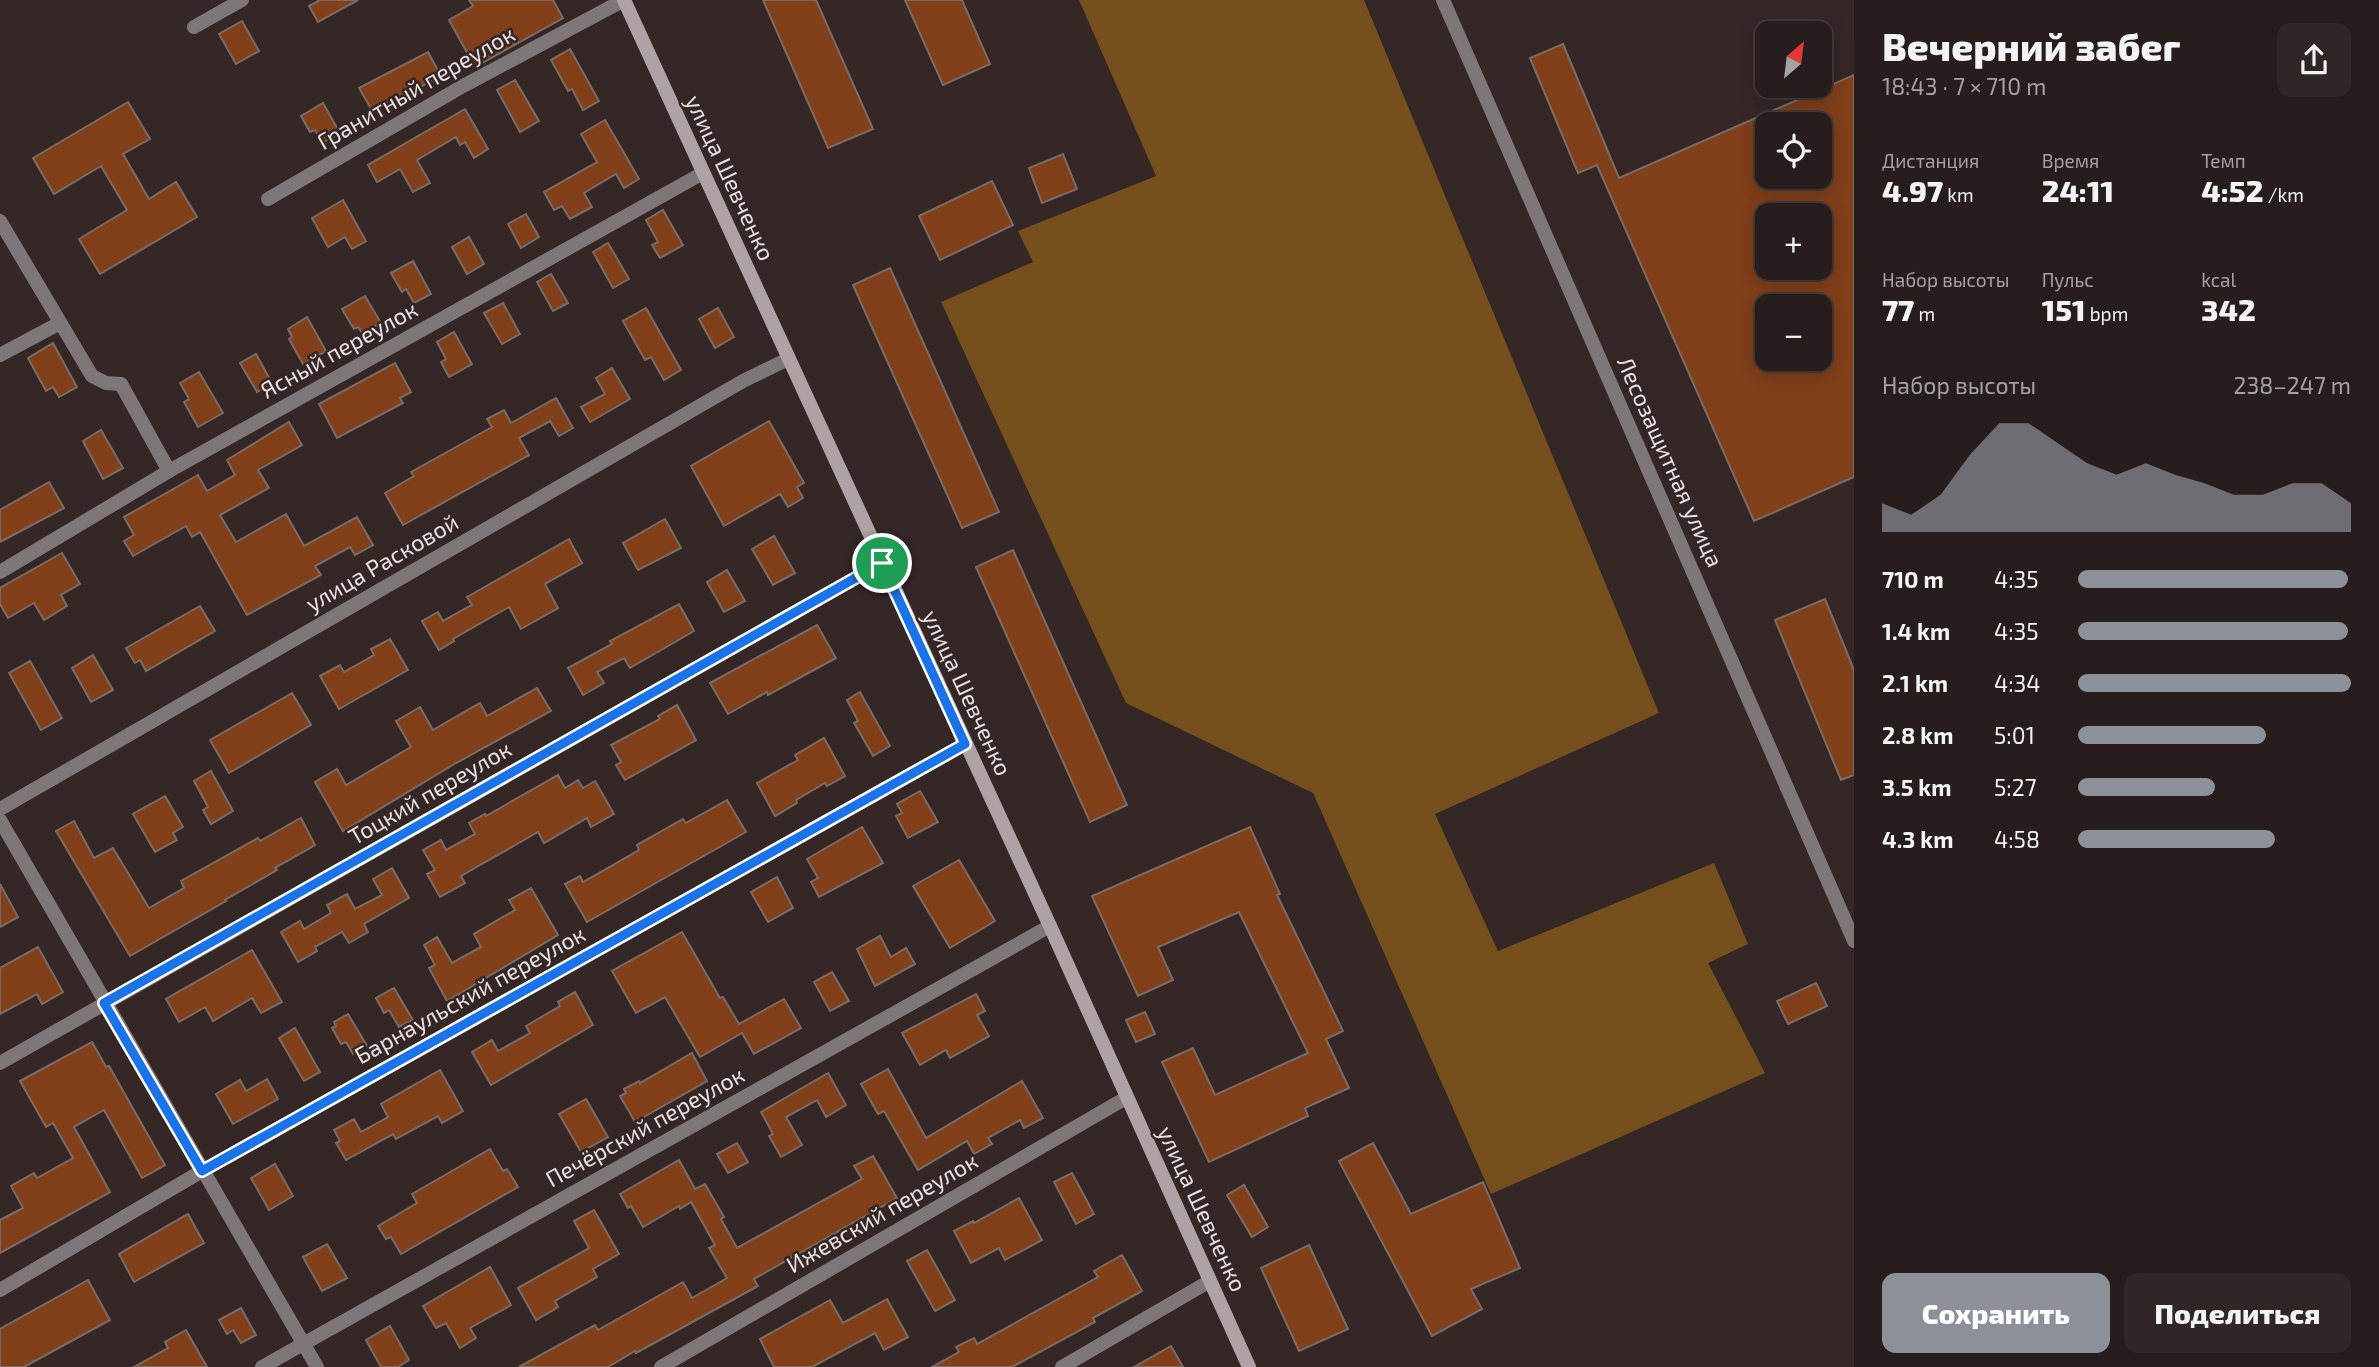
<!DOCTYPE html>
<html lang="ru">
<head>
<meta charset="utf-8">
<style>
  :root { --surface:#271d1c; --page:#2f2625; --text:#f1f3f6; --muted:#a4a2a3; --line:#433b3b; --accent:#8c9099 }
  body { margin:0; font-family:"Exo 2",sans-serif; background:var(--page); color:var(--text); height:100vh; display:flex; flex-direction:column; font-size:26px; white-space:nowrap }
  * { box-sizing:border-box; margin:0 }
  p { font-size:23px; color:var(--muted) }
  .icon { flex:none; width:38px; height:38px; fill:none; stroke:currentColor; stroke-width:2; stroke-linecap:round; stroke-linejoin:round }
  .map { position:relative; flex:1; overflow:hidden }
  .sheet { display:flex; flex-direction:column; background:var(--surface); width:525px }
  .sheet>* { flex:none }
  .needle { width:46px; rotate:28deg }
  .buttons { position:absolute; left:1755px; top:21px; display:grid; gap:14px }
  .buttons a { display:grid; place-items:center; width:77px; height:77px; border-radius:14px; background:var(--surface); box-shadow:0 4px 18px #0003,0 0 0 2px var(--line); font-size:35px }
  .pin { position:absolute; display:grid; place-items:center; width:60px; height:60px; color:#fff; margin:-30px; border:4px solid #fff; border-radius:50%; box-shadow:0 2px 7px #0007 }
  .round { display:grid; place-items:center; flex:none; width:74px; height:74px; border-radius:14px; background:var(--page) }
  .headline { display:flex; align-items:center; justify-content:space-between; height:119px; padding:0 28px }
  h1 { font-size:38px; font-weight:800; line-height:52px }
  .metrics { display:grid; grid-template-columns:repeat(3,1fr); gap:10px; height:119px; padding:7px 28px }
  .metrics div { display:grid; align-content:center }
  .metrics b { font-size:30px; font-weight:800 }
  .metrics small { font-size:19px; font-weight:400 }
  .metrics p { font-size:19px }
  .chart { height:196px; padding:14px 28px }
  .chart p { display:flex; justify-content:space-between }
  .chart svg { width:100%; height:126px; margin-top:7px; fill:var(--accent); opacity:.7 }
  .action { display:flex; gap:14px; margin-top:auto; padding:14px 28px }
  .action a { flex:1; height:80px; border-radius:14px; background:var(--accent); color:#fff; font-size:28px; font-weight:800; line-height:80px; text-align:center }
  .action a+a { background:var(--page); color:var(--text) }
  ul { padding:0 28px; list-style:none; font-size:23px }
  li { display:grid; grid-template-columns:112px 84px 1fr; align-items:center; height:52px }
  li i { height:18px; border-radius:9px; background:var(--accent) }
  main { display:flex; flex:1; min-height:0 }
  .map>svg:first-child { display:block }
  .forest { fill:#75501d }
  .building { fill:#813f1a; stroke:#7a6c65; stroke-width:2; fill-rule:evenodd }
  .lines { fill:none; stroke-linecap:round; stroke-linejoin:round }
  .minor { stroke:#7e7779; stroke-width:14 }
  .tertiary { stroke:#7e7779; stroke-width:14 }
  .secondary { stroke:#ada2a5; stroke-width:14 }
  .route-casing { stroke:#fff; stroke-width:14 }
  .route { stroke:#1a73e8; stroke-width:9 }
  .labels { text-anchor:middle; stroke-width:5; stroke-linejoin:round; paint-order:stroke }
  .street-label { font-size:23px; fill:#ebe2e1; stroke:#342726 }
</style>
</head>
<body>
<main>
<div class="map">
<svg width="1854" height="1367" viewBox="0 0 1854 1367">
  <rect width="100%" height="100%" fill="#342726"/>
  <path class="forest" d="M 1079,0 L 1364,0 L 1659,713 L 1435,814 L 1498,951 L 1714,863 L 1748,944 L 1708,963 L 1765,1073 L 1491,1194 L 1313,793 L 1126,703 L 941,302 L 1033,262 L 1018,231 L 1156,176 Z"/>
  <g class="building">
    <path d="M 320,0 L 358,0 L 318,22 L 309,6 Z"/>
    <path d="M 469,0 L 553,0 L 563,18 L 475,67 L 449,20 L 473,6 Z"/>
    <path d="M 763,0 L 816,0 L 873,129 L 828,148 Z"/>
    <path d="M 905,0 L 962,0 L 990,64 L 943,85 Z"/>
    <path d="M 242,21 L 259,51 L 236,64 L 219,34 Z"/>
    <path d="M 1563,44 L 1619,178 L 1854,75 L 1854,477 L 1754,521 L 1597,165 L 1578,173 L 1530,58 ZM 1768,124 L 1820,124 L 1820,177 L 1768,177 ZM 1768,215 L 1820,215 L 1820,268 L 1768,268 ZM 1768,306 L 1820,306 L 1820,359 L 1768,359 Z"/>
    <path d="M 570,49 L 599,101 L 583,110 L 572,89 L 568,91 L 551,60 Z"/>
    <path d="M 428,52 L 441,76 L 373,112 L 359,88 Z"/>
    <path d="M 515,80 L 539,121 L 520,132 L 497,90 Z"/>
    <path d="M 128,102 L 150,139 L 123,154 L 149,199 L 176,182 L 197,217 L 100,274 L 79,239 L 127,210 L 101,166 L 54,194 L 33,158 Z"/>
    <path d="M 323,103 L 340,133 L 322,143 L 315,130 L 310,132 L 301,116 Z"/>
    <path d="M 465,109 L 488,149 L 474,158 L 465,142 L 460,145 L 456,137 L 417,160 L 430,183 L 413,192 L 400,169 L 377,182 L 368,165 Z"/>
    <path d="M 605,120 L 639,179 L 624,188 L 616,174 L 584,193 L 592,207 L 570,219 L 562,206 L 554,210 L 544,192 L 597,162 L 581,134 Z"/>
    <path d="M 1063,154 L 1077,189 L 1042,203 L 1029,168 Z"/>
    <path d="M 992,181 L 1013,225 L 940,260 L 919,216 Z"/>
    <path d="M 343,200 L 366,241 L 352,249 L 345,237 L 328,247 L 312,218 Z"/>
    <path d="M 663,210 L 683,245 L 660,258 L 652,245 L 658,242 L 646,220 Z"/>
    <path d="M 526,214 L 539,237 L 521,248 L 508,224 Z"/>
    <path d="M 469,237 L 484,264 L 467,274 L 452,247 Z"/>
    <path d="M 608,243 L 629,279 L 613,288 L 593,252 Z"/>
    <path d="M 413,261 L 431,294 L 414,303 L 406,289 L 402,292 L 391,273 Z"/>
    <path d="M 890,268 L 999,512 L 962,528 L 853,285 Z"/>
    <path d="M 551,274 L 568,303 L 553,311 L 537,282 Z"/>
    <path d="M 365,296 L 381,323 L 362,333 L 358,327 L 354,329 L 342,309 Z"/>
    <path d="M 503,303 L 520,334 L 502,344 L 484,313 Z"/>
    <path d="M 646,308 L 681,370 L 664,380 L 651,357 L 645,360 L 623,321 Z"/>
    <path d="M 718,308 L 734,337 L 715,348 L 699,319 Z"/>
    <path d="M 307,317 L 326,351 L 303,364 L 289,339 L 292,337 L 288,329 Z"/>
    <path d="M 454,332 L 472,364 L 449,377 L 441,362 L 446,359 L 437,342 Z"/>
    <path d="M 53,343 L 77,387 L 59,397 L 53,387 L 46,391 L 28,358 Z"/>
    <path d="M 256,354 L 272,383 L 257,392 L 240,363 Z"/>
    <path d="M 395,363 L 411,392 L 400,398 L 403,403 L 337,438 L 319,404 Z"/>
    <path d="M 612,368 L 630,399 L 590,422 L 581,407 L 605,394 L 596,378 Z"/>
    <path d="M 199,372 L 223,413 L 198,427 L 184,402 L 189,399 L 180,383 Z"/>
    <path d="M 556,398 L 573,428 L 559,436 L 550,421 L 519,438 L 529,455 L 403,525 L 385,493 L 414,476 L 411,472 L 492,427 L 487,419 L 504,410 L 511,423 Z"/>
    <path d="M 769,421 L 804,483 L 797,487 L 803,498 L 788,507 L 780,494 L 724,526 L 691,466 Z"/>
    <path d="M 289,422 L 302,445 L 258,470 L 269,488 L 220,515 L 236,542 L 286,514 L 304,546 L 357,517 L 373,545 L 355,555 L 350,547 L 315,566 L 321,575 L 247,615 L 200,532 L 192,537 L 186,526 L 133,556 L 124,541 L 134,535 L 124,517 L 198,475 L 207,491 L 235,475 L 227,460 Z"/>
    <path d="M 101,430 L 123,468 L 103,479 L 83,441 Z"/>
    <path d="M 49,482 L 64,508 L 0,542 L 0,510 Z"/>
    <path d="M 665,519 L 681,548 L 638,570 L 623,543 Z"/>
    <path d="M 774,536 L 795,573 L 773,585 L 752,549 Z"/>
    <path d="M 569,539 L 582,563 L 545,584 L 558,608 L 521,629 L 509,607 L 453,639 L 454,641 L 439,650 L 422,621 L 438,612 L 443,621 L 472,605 L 467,597 Z"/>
    <path d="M 1013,550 L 1127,805 L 1090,822 L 976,567 Z"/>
    <path d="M 62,553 L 80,584 L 61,595 L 67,606 L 44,620 L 34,603 L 8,618 L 0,604 L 0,588 Z"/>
    <path d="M 727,570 L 745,601 L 724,612 L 707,582 Z"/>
    <path d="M 1825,599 L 1854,670 L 1854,775 L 1841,780 L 1775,620 Z"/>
    <path d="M 679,604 L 694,631 L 630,668 L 624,658 L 597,672 L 604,683 L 583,695 L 568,668 L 612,644 L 610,641 Z"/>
    <path d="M 200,606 L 215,631 L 146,671 L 140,660 L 135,663 L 126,648 Z"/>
    <path d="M 817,625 L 836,658 L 768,695 L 767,692 L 728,714 L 710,683 Z"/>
    <path d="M 390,639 L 408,670 L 339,709 L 320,676 L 340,665 L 344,672 L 374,655 L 371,649 Z"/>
    <path d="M 93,655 L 113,690 L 91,702 L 72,668 Z"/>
    <path d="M 30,661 L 62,718 L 41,730 L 9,673 Z"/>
    <path d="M 537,688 L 551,711 L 456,763 L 343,831 L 315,782 L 337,769 L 346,785 L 411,747 L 396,721 L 420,707 L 433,730 L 480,703 L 487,716 Z"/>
    <path d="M 860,692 L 890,746 L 873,756 L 854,723 L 858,721 L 847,700 Z"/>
    <path d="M 292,693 L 311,725 L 229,773 L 210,740 Z"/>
    <path d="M 677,705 L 696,740 L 625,780 L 616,765 L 621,762 L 611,745 L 660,719 L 658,716 Z"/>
    <path d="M 824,738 L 845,776 L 827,786 L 825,783 L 796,800 L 797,803 L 775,816 L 757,783 L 798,760 L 795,755 Z"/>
    <path d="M 211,771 L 233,811 L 211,824 L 203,810 L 208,807 L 194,781 Z"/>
    <path d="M 558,775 L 565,788 L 578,780 L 583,788 L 595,781 L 614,814 L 591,827 L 587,818 L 544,843 L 538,832 L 461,876 L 465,883 L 440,897 L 427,874 L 435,870 L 423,850 L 441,840 L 446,850 L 475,834 L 469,823 L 485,814 L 486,816 Z"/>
    <path d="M 920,791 L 938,822 L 908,838 L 896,816 L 902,813 L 897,804 Z"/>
    <path d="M 165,796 L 183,827 L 173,833 L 177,840 L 155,852 L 133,814 Z"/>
    <path d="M 727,800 L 746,832 L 587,922 L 565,884 L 580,876 L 583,882 L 639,850 L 637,845 L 683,819 L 686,823 Z"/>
    <path d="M 301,818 L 315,845 L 275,868 L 277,870 L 225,900 L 226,901 L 130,956 L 56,831 L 74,821 L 94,858 L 113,848 L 149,908 L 184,888 L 181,881 L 258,838 L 260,841 Z"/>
    <path d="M 862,827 L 883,863 L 819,897 L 811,882 L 818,878 L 807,859 Z"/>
    <path d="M 1250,827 L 1280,894 L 1277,895 L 1343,1031 L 1326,1039 L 1349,1088 L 1305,1108 L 1308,1116 L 1209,1162 L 1162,1062 L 1193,1048 L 1215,1095 L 1308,1053 L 1239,912 L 1158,947 L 1173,980 L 1138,996 L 1092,896 Z"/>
    <path d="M 959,860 L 995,921 L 950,948 L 913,886 Z"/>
    <path d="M 392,868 L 409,898 L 364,924 L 368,932 L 349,943 L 342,932 L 315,947 L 317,951 L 298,962 L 281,932 L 300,921 L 304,929 L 331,913 L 327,905 L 347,894 L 355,909 L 382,895 L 373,879 Z"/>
    <path d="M 777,877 L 793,908 L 768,922 L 751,892 Z"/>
    <path d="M 0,884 L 18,917 L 0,927 Z"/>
    <path d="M 531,888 L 558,935 L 447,1001 L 429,968 L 435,965 L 424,945 L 437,937 L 452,963 L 481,947 L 474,934 L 515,910 L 509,900 Z"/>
    <path d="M 682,932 L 720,998 L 723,997 L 739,1024 L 784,999 L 801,1028 L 754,1054 L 742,1033 L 700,1057 L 665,997 L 636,1013 L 612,971 Z"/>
    <path d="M 880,936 L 891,957 L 906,948 L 915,964 L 875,986 L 857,949 Z"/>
    <path d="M 38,947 L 63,992 L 42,1004 L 37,994 L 0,1014 L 0,968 Z"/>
    <path d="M 252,950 L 282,1002 L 261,1013 L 252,998 L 213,1021 L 205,1007 L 179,1022 L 166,999 Z"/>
    <path d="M 832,972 L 849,1001 L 830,1011 L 814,982 Z"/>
    <path d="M 1816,983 L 1827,1006 L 1788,1024 L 1777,1001 Z"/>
    <path d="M 394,988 L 413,1020 L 399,1027 L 389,1010 L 384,1013 L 376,998 Z"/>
    <path d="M 575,992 L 593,1025 L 491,1085 L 472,1052 L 492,1040 L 498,1051 L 530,1033 L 526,1026 L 560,1006 L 558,1002 Z"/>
    <path d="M 976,994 L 985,1011 L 977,1015 L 989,1036 L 950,1058 L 946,1050 L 920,1065 L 902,1033 Z"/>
    <path d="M 1145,1012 L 1155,1034 L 1136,1042 L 1126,1020 Z"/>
    <path d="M 348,1014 L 367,1046 L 353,1054 L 346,1042 L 341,1044 L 332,1028 L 336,1026 L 334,1022 Z"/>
    <path d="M 295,1028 L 320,1072 L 304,1081 L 279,1038 Z"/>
    <path d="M 92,1042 L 106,1067 L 109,1066 L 165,1165 L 142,1178 L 104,1110 L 74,1127 L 110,1192 L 0,1253 L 0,1220 L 23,1208 L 11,1186 L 34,1173 L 37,1178 L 73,1158 L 53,1123 L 46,1127 L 20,1081 Z"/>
    <path d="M 692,1053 L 707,1081 L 635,1122 L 620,1096 L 626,1093 L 624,1089 L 639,1081 L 640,1083 Z"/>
    <path d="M 888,1069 L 926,1138 L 1022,1081 L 1043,1118 L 1024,1128 L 1020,1120 L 988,1138 L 992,1144 L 974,1154 L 967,1141 L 918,1170 L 884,1111 L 878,1114 L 861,1084 Z"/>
    <path d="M 440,1070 L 463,1111 L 442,1123 L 438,1116 L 396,1139 L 393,1134 L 346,1160 L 336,1143 L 340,1141 L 334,1130 L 354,1119 L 361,1132 L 388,1117 L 381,1104 Z"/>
    <path d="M 828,1073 L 846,1105 L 826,1117 L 817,1100 L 786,1117 L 802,1145 L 781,1157 L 769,1136 L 773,1134 L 761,1112 Z"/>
    <path d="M 267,1079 L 278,1099 L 233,1124 L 216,1094 L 240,1080 L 246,1091 Z"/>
    <path d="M 586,1099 L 608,1137 L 581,1152 L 559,1114 Z"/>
    <path d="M 737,1143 L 748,1162 L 728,1173 L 717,1154 Z"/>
    <path d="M 1373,1143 L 1411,1214 L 1483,1182 L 1520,1268 L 1471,1289 L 1482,1309 L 1432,1336 L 1339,1161 Z"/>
    <path d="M 490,1149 L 503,1171 L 507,1169 L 518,1187 L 401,1254 L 391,1237 L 386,1239 L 378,1226 L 417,1203 L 412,1194 Z"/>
    <path d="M 873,1156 L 897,1198 L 754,1279 L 758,1286 L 636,1353 L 635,1351 L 608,1367 L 519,1367 L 595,1325 L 598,1330 L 683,1282 L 692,1298 L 727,1278 L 709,1248 L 715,1245 L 691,1202 L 680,1209 L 679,1206 L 643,1227 L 631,1206 L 628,1208 L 620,1194 L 679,1160 L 695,1189 L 705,1184 L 724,1217 L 721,1219 L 737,1248 L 862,1179 L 854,1166 Z"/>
    <path d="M 275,1164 L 293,1196 L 269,1210 L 251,1178 Z"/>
    <path d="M 1072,1173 L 1094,1214 L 1076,1224 L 1054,1182 Z"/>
    <path d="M 1244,1185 L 1268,1227 L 1252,1237 L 1227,1195 Z"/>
    <path d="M 1019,1198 L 1042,1240 L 1005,1260 L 999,1248 L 971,1263 L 954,1231 L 973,1221 L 974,1223 Z"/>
    <path d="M 594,1210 L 619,1254 L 593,1269 L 597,1277 L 555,1301 L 558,1307 L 536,1320 L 518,1288 L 589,1248 L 574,1221 Z"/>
    <path d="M 188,1214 L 204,1243 L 134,1282 L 119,1254 Z"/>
    <path d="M 327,1244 L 347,1278 L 322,1291 L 303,1257 Z"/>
    <path d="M 1309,1245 L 1348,1329 L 1299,1351 L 1261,1268 Z"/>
    <path d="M 927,1250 L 955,1300 L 935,1311 L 907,1261 Z"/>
    <path d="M 1122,1255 L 1142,1291 L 1093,1318 L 1095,1322 L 1012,1367 L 932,1367 L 959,1352 L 956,1347 L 974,1338 L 977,1344 L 1098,1277 L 1094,1271 Z"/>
    <path d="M 490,1267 L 511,1305 L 470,1328 L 476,1338 L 460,1348 L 446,1323 L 436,1328 L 423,1306 Z"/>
    <path d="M 88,1280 L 110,1320 L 24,1367 L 0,1367 L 0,1329 Z"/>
    <path d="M 887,1299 L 908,1337 L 884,1350 L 875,1333 L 812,1367 L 774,1367 L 760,1339 L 830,1300 L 843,1323 Z"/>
    <path d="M 241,1308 L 256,1335 L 241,1343 L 233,1330 L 227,1334 L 219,1320 Z"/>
    <path d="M 390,1326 L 409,1360 L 398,1367 L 381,1367 L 366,1340 Z"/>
    <path d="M 186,1330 L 207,1367 L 134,1367 L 168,1348 L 165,1342 Z"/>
    <path d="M 1171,1346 L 1183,1367 L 1134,1367 Z"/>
  </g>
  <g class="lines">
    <g class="minor">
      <path d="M 1443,0 L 1854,941"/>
      <path d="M 194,27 L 242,0"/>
      <path d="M 268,199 L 463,86 L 624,0"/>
      <path d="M 0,221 L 92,376 L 106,383 L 121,384 L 169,471"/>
      <path d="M 0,355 L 60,323"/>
      <path d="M 0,572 L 169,471 L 703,173"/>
      <path d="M 0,820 L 317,1367"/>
      <path d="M 0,1063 L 882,563"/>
      <path d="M 0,1290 L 202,1171 L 965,744"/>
      <path d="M 262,1367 L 1050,926"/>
      <path d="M 661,1367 L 1126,1098"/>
      <path d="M 1062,1367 L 1210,1281"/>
    </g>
    <path class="tertiary" d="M 0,809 L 743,381 L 788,359"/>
    <path class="secondary" d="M 624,0 L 1050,926 L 1249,1367"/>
  </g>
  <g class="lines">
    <g class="route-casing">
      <path id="route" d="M 882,563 L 965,744 L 202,1171 L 104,1003 Z"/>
    </g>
    <use href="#route" class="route"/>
  </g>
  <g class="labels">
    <g class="street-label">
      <text transform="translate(416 88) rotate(-30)" y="8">Гранитный переулок</text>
      <text transform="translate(730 178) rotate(65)" y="8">улица Шевченко</text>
      <text transform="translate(339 350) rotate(-29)" y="8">Ясный переулок</text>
      <text transform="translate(1670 462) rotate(66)" y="8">Лесозащитная улица</text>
      <text transform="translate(382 563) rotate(-30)" y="8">улица Расковой</text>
      <text transform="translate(967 693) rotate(65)" y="8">улица Шевченко</text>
      <text transform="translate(430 793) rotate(-30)" y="8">Тоцкий переулок</text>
      <text transform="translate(470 995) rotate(-29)" y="8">Барнаульский переулок</text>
      <text transform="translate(645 1127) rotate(-29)" y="8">Печёрский переулок</text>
      <text transform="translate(1202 1209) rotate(65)" y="8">улица Шевченко</text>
      <text transform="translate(882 1213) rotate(-30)" y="8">Ижевский переулок</text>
    </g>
  </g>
</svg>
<div class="buttons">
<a><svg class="needle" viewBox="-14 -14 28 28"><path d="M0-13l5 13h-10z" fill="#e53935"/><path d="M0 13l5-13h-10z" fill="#a4a2a3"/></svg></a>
<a><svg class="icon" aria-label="locate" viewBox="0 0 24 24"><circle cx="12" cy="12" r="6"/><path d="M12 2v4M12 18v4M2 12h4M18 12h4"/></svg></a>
<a>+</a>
<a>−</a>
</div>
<div class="pin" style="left:882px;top:563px;background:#1e9e55"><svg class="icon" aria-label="arrive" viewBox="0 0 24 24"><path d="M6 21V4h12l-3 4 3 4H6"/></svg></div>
</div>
<section class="sheet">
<div class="headline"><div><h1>Вечерний забег</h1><p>18:43 · 7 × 710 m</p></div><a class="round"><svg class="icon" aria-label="share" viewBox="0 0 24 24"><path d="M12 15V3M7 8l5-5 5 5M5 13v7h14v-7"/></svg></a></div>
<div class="metrics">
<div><p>Дистанция</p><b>4.97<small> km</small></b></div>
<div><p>Время</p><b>24:11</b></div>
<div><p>Темп</p><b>4:52<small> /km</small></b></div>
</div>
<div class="metrics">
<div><p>Набор высоты</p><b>77<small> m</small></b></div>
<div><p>Пульс</p><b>151<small> bpm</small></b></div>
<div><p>kcal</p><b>342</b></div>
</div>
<div class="chart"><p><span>Набор высоты</span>238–247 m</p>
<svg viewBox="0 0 160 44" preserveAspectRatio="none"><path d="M0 44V34L10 38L20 31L30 17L40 6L50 6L60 13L70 20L80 24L90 20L100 24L110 27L120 31L130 31L140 27L150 27L160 34V44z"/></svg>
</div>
<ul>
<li><b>710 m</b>4:35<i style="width:99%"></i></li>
<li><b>1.4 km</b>4:35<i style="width:99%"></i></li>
<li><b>2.1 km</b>4:34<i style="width:100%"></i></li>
<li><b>2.8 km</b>5:01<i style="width:69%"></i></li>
<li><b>3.5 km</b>5:27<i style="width:50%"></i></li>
<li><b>4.3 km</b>4:58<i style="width:72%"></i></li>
</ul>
<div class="action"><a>Сохранить</a><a>Поделиться</a></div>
</section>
</main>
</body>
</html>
